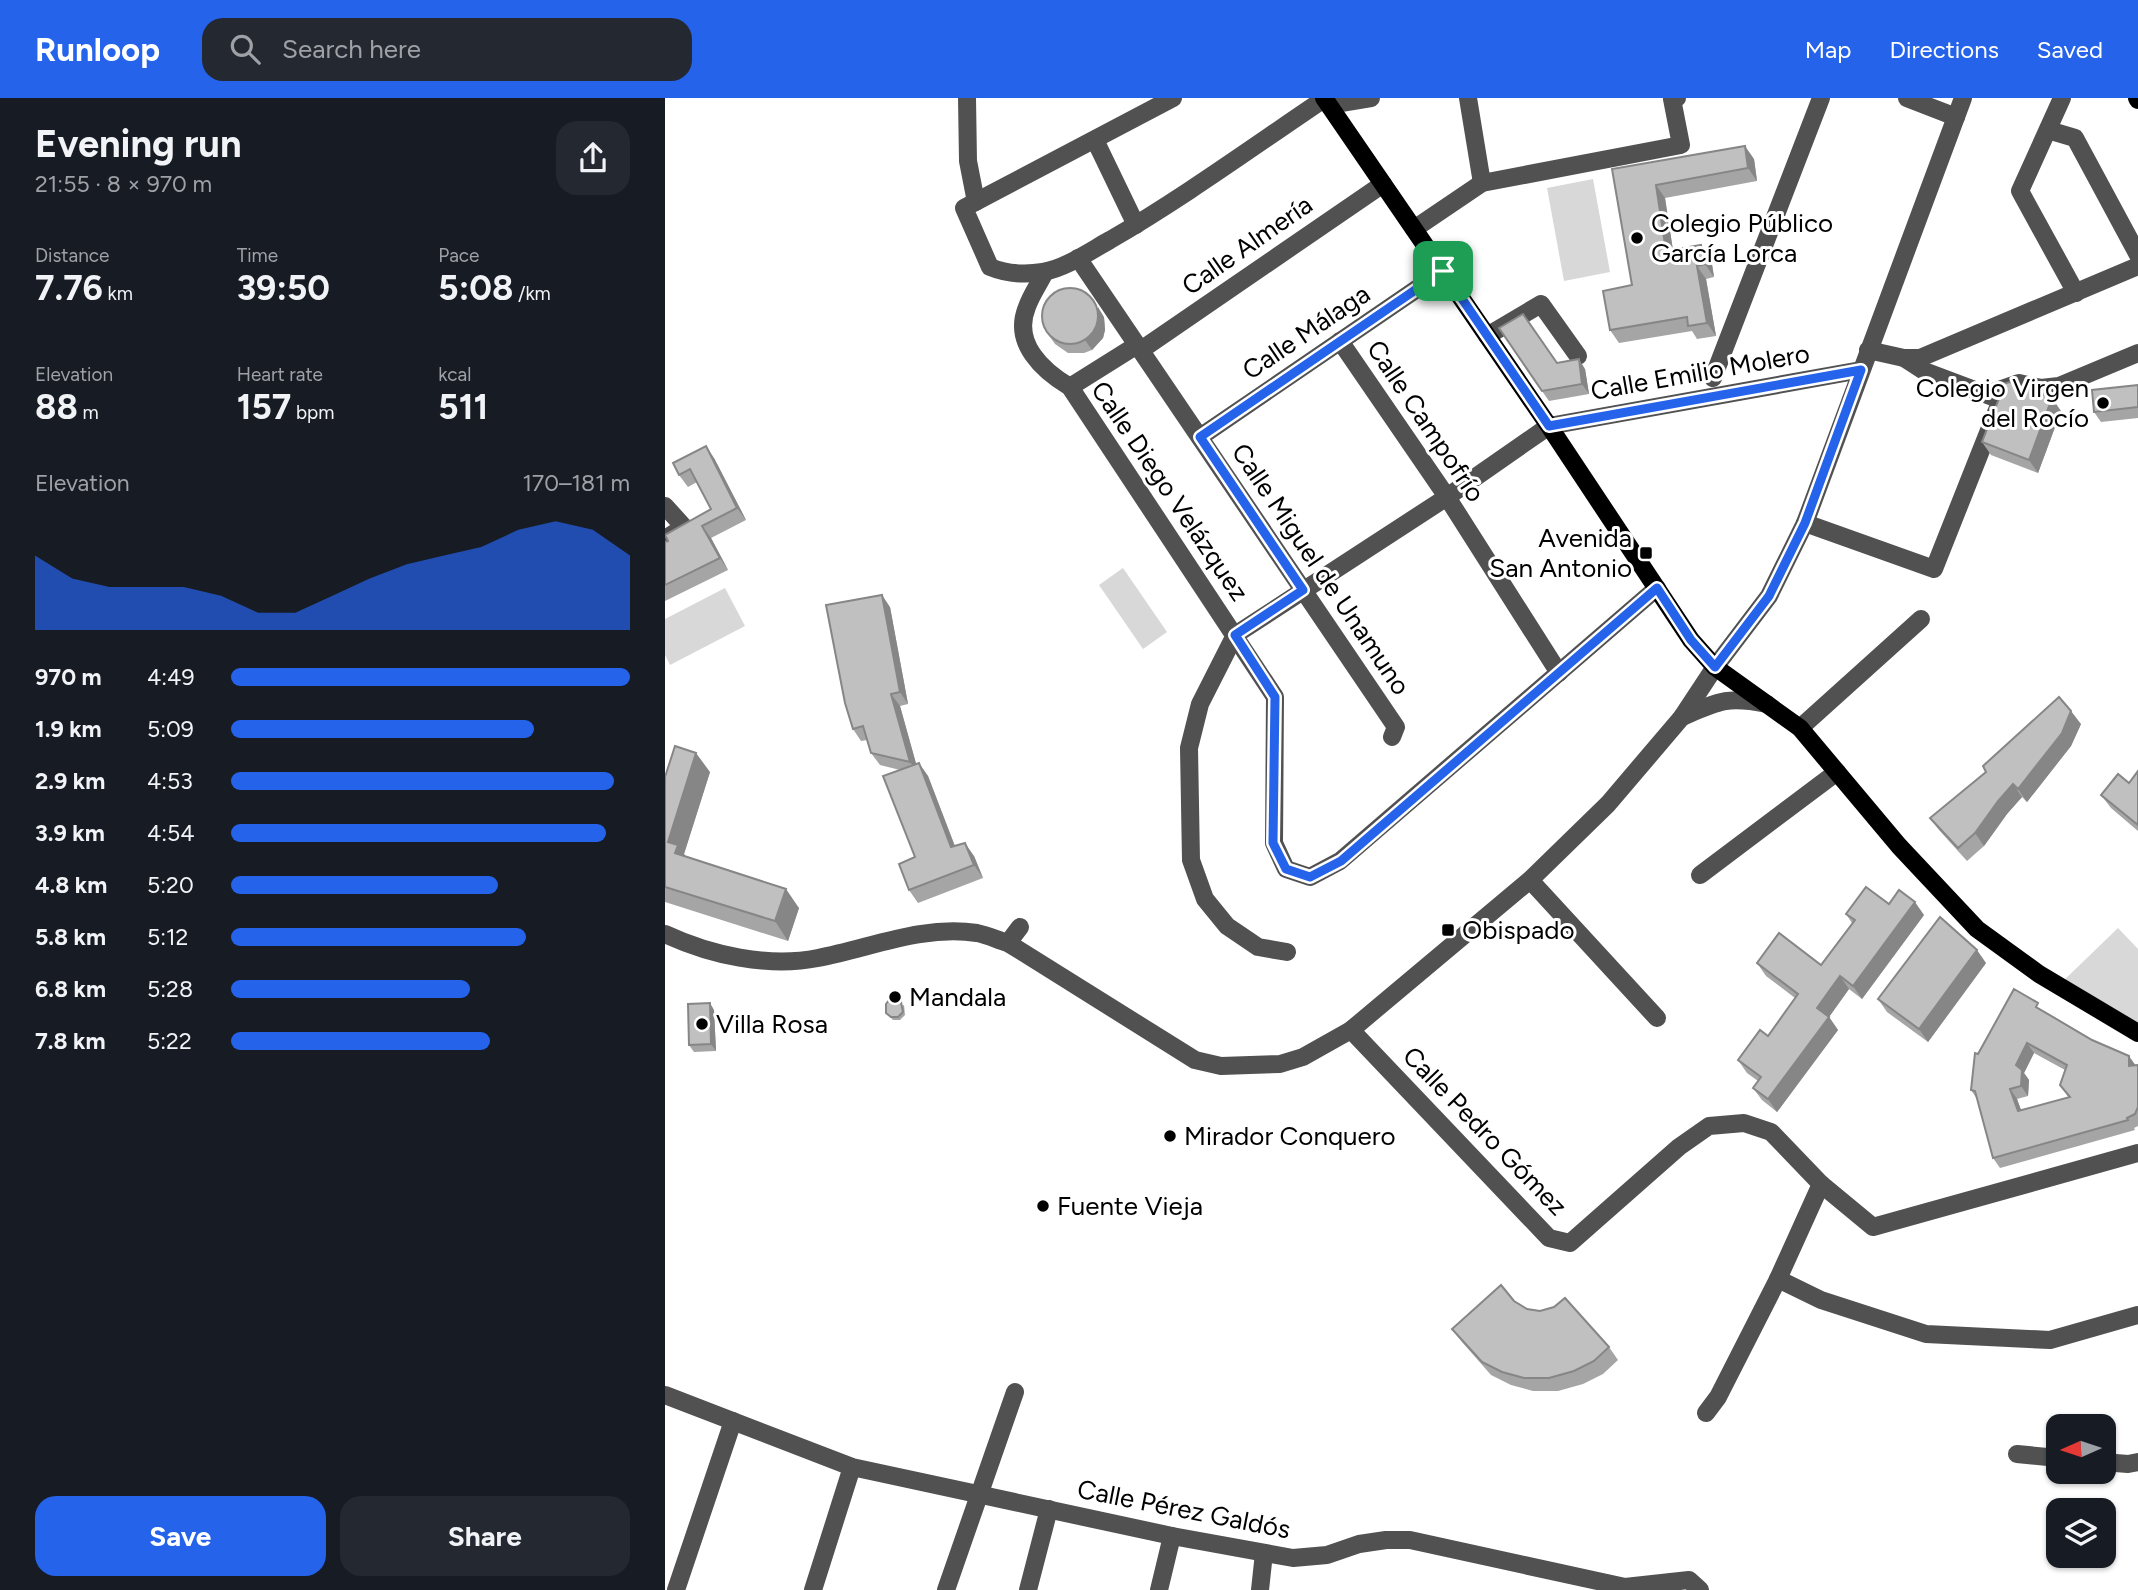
<!DOCTYPE html>
<html lang="en">
<head>
<meta charset="utf-8">
<style>
  :root { --surface:#171b24; --page:#242831; --text:#f1f3f6; --muted:#9ea1a6; --accent:#2563eb }
  body { margin:0; font-family:Figtree,sans-serif; background:var(--page); color:var(--text); height:100vh; display:flex; flex-direction:column; font-size:26px; white-space:nowrap }
  * { box-sizing:border-box; margin:0 }
  p { font-size:23px; color:var(--muted) }
  .icon { flex:none; width:38px; height:38px; fill:none; stroke:currentColor; stroke-width:2; stroke-linecap:round; stroke-linejoin:round }
  .map { position:relative; flex:1; overflow:hidden }
  .drawer { display:flex; flex-direction:column; background:var(--surface); width:665px }
  .drawer>* { flex:none }
  .needle { width:46px; rotate:267deg }
  .tools { position:absolute; left:1381px; top:1316px; display:grid; gap:14px }
  .tools a { display:grid; place-items:center; width:70px; height:70px; border-radius:14px; background:var(--surface); box-shadow:0 2px 5px #0004; font-size:35px }
  .pin { position:absolute; display:grid; place-items:center; width:60px; height:60px; color:#fff; margin:-30px; border-radius:14px; box-shadow:0 4px 10px #0006 }
  .round { display:grid; place-items:center; flex:none; width:74px; height:74px; border-radius:21px; background:var(--page) }
  .head { display:flex; align-items:center; justify-content:space-between; height:119px; padding:0 35px }
  h1 { font-size:38px; font-weight:700; line-height:52px }
  .stats { display:grid; grid-template-columns:repeat(3,1fr); gap:10px; height:119px; padding:7px 35px }
  .stats div { display:grid; align-content:center }
  .stats b { font-size:35px; font-weight:700 }
  .stats small { font-size:19px; font-weight:400 }
  .stats p { font-size:19px }
  .chart { height:196px; padding:14px 35px }
  .chart p { display:flex; justify-content:space-between }
  .chart svg { width:100%; height:126px; margin-top:7px; fill:var(--accent); opacity:.7 }
  .primary-button { display:flex; gap:14px; margin-top:auto; padding:14px 35px }
  .primary-button a { flex:1; height:80px; border-radius:21px; background:var(--accent); color:#fff; font-size:28px; font-weight:700; line-height:80px; text-align:center }
  .primary-button a+a { background:var(--page); color:var(--text) }
  ul { padding:0 35px; list-style:none; font-size:23px }
  li { display:grid; grid-template-columns:112px 84px 1fr; align-items:center; height:52px }
  li i { height:18px; border-radius:9px; background:var(--accent) }
  header { display:flex; align-items:center; gap:42px; box-sizing:border-box; height:98px; padding:0 35px; background:var(--accent); color:#fff }
  header strong { font-size:33px }
  nav { display:flex; gap:38px; margin-inline-start:auto; font-size:24px }
  .search { width:490px; height:63px; background:var(--page); display:flex; align-items:center; gap:18px; box-sizing:border-box; padding:0 24px; border-radius:21px; color:var(--muted); font-size:26px }
  main { display:flex; flex:1; min-height:0 }
  .map>svg:first-child { display:block }
  .green { fill:#d8d8d8 }
  .lines { fill:none; stroke-linecap:round; stroke-linejoin:round }
  .minor { stroke:#515151; stroke-width:18 }
  .major { stroke:#000; stroke-width:18 }
  .wall { fill:#a5a5a5; fill-rule:evenodd }
  .shaded-wall { fill:#868686 }
  .building { fill:#c0c0c0; stroke:#868686; stroke-width:2; fill-rule:evenodd }
  .route-casing { stroke:#fff; stroke-width:14 }
  .route { stroke:#2563eb; stroke-width:9 }
  .poi-dot { fill:#000; stroke:#fff; stroke-width:2.5 }
  .labels { text-anchor:middle; stroke-width:6; stroke-linejoin:round; paint-order:stroke }
  .poi-label { font-size:26px; fill:#000; stroke:#fff; text-anchor:start }
  .street-label { font-size:26px; fill:#000; stroke:#fff }
</style>
</head>
<body>
<header>
<strong>Runloop</strong>
<div class="search"><svg class="icon" aria-label="search" viewBox="0 0 24 24"><circle cx="10" cy="10" r="6"/><path d="M15 15l6 6"/></svg>Search here</div>
<nav><a>Map</a><a>Directions</a><a>Saved</a></nav>
</header>
<main>
<section class="drawer">
<div class="head"><div><h1>Evening run</h1><p>21:55 · 8 × 970 m</p></div><a class="round"><svg class="icon" aria-label="share" viewBox="0 0 24 24"><path d="M12 15V3M7 8l5-5 5 5M5 13v7h14v-7"/></svg></a></div>
<div class="stats">
<div><p>Distance</p><b>7.76<small> km</small></b></div>
<div><p>Time</p><b>39:50</b></div>
<div><p>Pace</p><b>5:08<small> /km</small></b></div>
</div>
<div class="stats">
<div><p>Elevation</p><b>88<small> m</small></b></div>
<div><p>Heart rate</p><b>157<small> bpm</small></b></div>
<div><p>kcal</p><b>511</b></div>
</div>
<div class="chart"><p><span>Elevation</span>170–181 m</p>
<svg viewBox="0 0 160 44" preserveAspectRatio="none"><path d="M0 44V18L10 26L20 29L30 29L40 29L50 32L60 38L70 38L80 32L90 26L100 21L110 18L120 15L130 9L140 6L150 9L160 18V44z"/></svg>
</div>
<ul>
<li><b>970 m</b>4:49<i style="width:100%"></i></li>
<li><b>1.9 km</b>5:09<i style="width:76%"></i></li>
<li><b>2.9 km</b>4:53<i style="width:96%"></i></li>
<li><b>3.9 km</b>4:54<i style="width:94%"></i></li>
<li><b>4.8 km</b>5:20<i style="width:67%"></i></li>
<li><b>5.8 km</b>5:12<i style="width:74%"></i></li>
<li><b>6.8 km</b>5:28<i style="width:60%"></i></li>
<li><b>7.8 km</b>5:22<i style="width:65%"></i></li>
</ul>
<div class="primary-button"><a>Save</a><a>Share</a></div>
</section>
<div class="map">
<svg width="1473" height="1492" viewBox="0 0 1473 1492">
  <rect width="100%" height="100%" fill="#fff"/>
  <g class="green">
    <path d="M 928,81 L 945,174 L 899,183 L 882,90 Z"/>
    <path d="M 458,470 L 502,534 L 478,551 L 434,487 Z"/>
    <path d="M 60,490 L 80,528 L 5,567 L 0,557 L 0,521 Z"/>
    <path d="M 1453,830 L 1473,851 L 1473,935 L 1393,888 Z"/>
  </g>
  <g class="lines">
    <g class="minor">
      <path d="M 302,0 L 303,63 L 311,104"/>
      <path d="M 508,0 L 299,110 L 325,169 C 342,176 360,177 378,174 C 401,170 425,153 445,142 C 519,99 589,48 659,1"/>
      <path d="M 803,0 L 817,85"/>
      <path d="M 1242,0 L 1291,19"/>
      <path d="M 1397,0 L 1355,93 L 1411,195"/>
      <path d="M 664,7 L 706,0"/>
      <path d="M 1383,32 L 1410,40 L 1473,157"/>
      <path d="M 430,42 L 471,127"/>
      <path d="M 749,131 L 817,85 L 1016,47 L 1007,1 L 1012,0"/>
      <path d="M 413,160 L 731,629 L 727,639"/>
      <path d="M 380,174 C 374,186 366,197 362,209 C 347,245 378,273 405,289 L 610,599 L 609,745 L 621,771 L 645,779 L 675,763 L 992,490"/>
      <path d="M 822,238 L 876,206 L 913,258"/>
      <path d="M 675,243 L 782,399 L 894,575"/>
      <path d="M 476,252 L 718,86"/>
      <path d="M 1203,252 L 1239,260 L 1255,260 L 1473,168"/>
      <path d="M 1048,280 L 1156,0"/>
      <path d="M 405,289 L 472,247"/>
      <path d="M 1331,293 L 1354,285 L 1376,290 L 1394,288 L 1473,255"/>
      <path d="M 535,339 L 778,173"/>
      <path d="M 0,408 L 19,429 L 0,441"/>
      <path d="M 1140,425 L 1269,471 L 1336,302 L 1259,273 L 1239,260"/>
      <path d="M 1017,619 C 1054,603 1062,598 1102,606"/>
      <path d="M 1135,630 L 1256,521"/>
      <path d="M 1035,777 L 1172,674"/>
      <path d="M 865,782 L 992,920"/>
      <path d="M 0,836 C 45,857 103,870 153,860 C 206,850 256,827 312,835 C 322,837 333,842 343,845 L 530,962 L 556,968 L 615,966 L 638,959 L 686,932 L 865,782 L 943,706 L 1017,619 L 1050,569 L 1104,498 L 1140,425 L 1298,0"/>
      <path d="M 343,845 L 355,829"/>
      <path d="M 622,854 L 593,849 L 562,828 L 540,801 L 526,762 L 524,650 L 535,606 L 570,537 L 782,399 L 884,328 L 1196,272"/>
      <path d="M 686,932 L 884,1140 L 905,1145 L 1014,1049 L 1044,1028 L 1079,1025 L 1106,1034 L 1156,1086 L 1208,1129 L 1473,1055"/>
      <path d="M 1113,1181 L 1156,1202 L 1261,1236 L 1385,1242 L 1473,1217"/>
      <path d="M 0,1297 L 187,1369 L 507,1438 L 628,1460 L 662,1457 L 694,1446 L 721,1442 L 745,1442 L 960,1489 L 1024,1482 L 1035,1492"/>
      <path d="M 1041,1315 L 1053,1299 L 1113,1181 L 1156,1086"/>
      <path d="M 1352,1356 L 1393,1360"/>
      <path d="M 1438,1364 L 1463,1366 L 1473,1364"/>
      <path d="M 11,1492 L 68,1323"/>
      <path d="M 148,1492 L 187,1369"/>
      <path d="M 281,1492 L 350,1294"/>
      <path d="M 363,1492 L 384,1411"/>
      <path d="M 494,1492 L 507,1438"/>
      <path d="M 595,1492 L 599,1455"/>
    </g>
    <g class="major">
      <path d="M 659,0 L 884,328 L 1026,542 L 1050,569 L 1135,630 L 1234,748 L 1312,831 L 1374,876 L 1473,935"/>
      <path d="M 1472,0 L 1473,2"/>
    </g>
  </g>
  <g class="wall">
    <path d="M 1089,61 L 1092,83 L 1000,100 L 1008,152 L 1046,160 L 1049,179 L 1041,181 L 1051,238 L 1032,241 L 1027,233 L 954,245 L 945,232 L 967,187 L 947,71 Z"/>
    <path d="M 439,219 L 440,232 L 438,240 L 427,252 L 419,255 L 403,255 L 390,246 L 383,236 Z"/>
    <path d="M 892,265 L 920,271 L 924,296 L 884,303 L 877,293 Z"/>
    <path d="M 1473,287 L 1473,320 L 1436,324 L 1429,314 Z"/>
    <path d="M 1396,313 L 1373,375 L 1326,357 L 1317,344 Z"/>
    <path d="M 49,360 L 81,422 L 46,440 L 63,472 L 0,503 L 0,444 L 46,411 L 32,384 L 23,389 L 14,377 Z"/>
    <path d="M 225,509 L 243,606 L 235,608 L 251,666 L 263,678 L 290,748 L 309,758 L 318,780 L 253,805 L 244,792 L 250,759 L 235,672 L 215,667 L 206,655 L 202,642 L 196,643 L 188,631 Z"/>
    <path d="M 1416,626 L 1406,648 L 1362,704 L 1357,699 L 1342,716 L 1319,748 L 1302,763 L 1274,732 L 1265,720 Z"/>
    <path d="M 1473,673 L 1473,733 L 1446,710 L 1436,697 L 1464,685 Z"/>
    <path d="M 45,674 L 19,756 L 21,759 L 134,810 L 123,843 L 0,804 L 0,679 Z"/>
    <path d="M 1224,806 L 1259,817 L 1197,901 L 1184,891 L 1164,919 L 1173,932 L 1112,1014 L 1097,1002 L 1088,990 L 1093,983 L 1082,975 L 1073,962 L 1103,938 L 1130,900 L 1101,878 L 1092,865 L 1156,867 L 1187,825 L 1181,816 Z"/>
    <path d="M 1321,865 L 1263,944 L 1222,914 L 1213,901 Z"/>
    <path d="M 239,907 L 240,917 L 235,922 L 228,922 L 221,915 Z"/>
    <path d="M 49,912 L 51,953 L 29,954 L 24,947 Z"/>
    <path d="M 1379,913 L 1471,967 L 1473,967 L 1473,1028 L 1469,1030 L 1470,1032 L 1335,1070 L 1328,1060 L 1312,1001 L 1306,992 L 1313,956 ZM 1369,955 L 1400,972 L 1395,987 L 1404,1000 L 1356,1012 L 1352,1001 L 1363,998 L 1364,982 L 1359,975 Z"/>
    <path d="M 849,1203 L 862,1211 L 944,1249 L 953,1262 L 938,1276 L 918,1286 L 893,1293 L 868,1293 L 846,1287 L 826,1277 L 797,1244 L 787,1231 Z"/>
  </g>
  <g class="shaded-wall">
    <path d="M 1080,48 L 1089,61 L 1092,83 L 1083,70 Z"/>
    <path d="M 991,87 L 1000,100 L 1010,166 L 1001,153 Z"/>
    <path d="M 1036,147 L 1046,160 L 1049,179 L 1040,166 Z"/>
    <path d="M 1032,168 L 1041,181 L 1051,238 L 1042,225 Z"/>
    <path d="M 433,209 L 439,219 L 440,232 L 438,240 L 427,252 L 420,242 Z"/>
    <path d="M 914,261 L 920,271 L 924,296 L 917,286 Z"/>
    <path d="M 1387,300 L 1396,313 L 1373,375 L 1364,362 Z"/>
    <path d="M 41,348 L 49,360 L 81,422 L 72,410 Z"/>
    <path d="M 37,428 L 46,440 L 63,472 L 55,460 Z"/>
    <path d="M 217,497 L 225,509 L 243,606 L 235,594 Z"/>
    <path d="M 226,596 L 235,608 L 254,676 L 245,664 Z"/>
    <path d="M 1406,613 L 1416,626 L 1406,648 L 1362,704 L 1353,691 Z"/>
    <path d="M 31,655 L 45,674 L 19,756 L 26,766 L 10,755 L 3,744 Z"/>
    <path d="M 254,665 L 263,678 L 295,762 L 286,749 Z"/>
    <path d="M 1348,686 L 1357,699 L 1342,716 L 1319,748 L 1310,735 L 1333,703 Z"/>
    <path d="M 300,745 L 309,758 L 318,780 L 309,767 Z"/>
    <path d="M 121,791 L 134,810 L 123,843 L 110,823 Z"/>
    <path d="M 1250,804 L 1259,817 L 1197,901 L 1188,888 Z"/>
    <path d="M 1312,852 L 1321,865 L 1263,944 L 1254,931 Z"/>
    <path d="M 1175,878 L 1184,891 L 1164,919 L 1173,932 L 1112,1014 L 1103,1001 L 1152,910 Z"/>
    <path d="M 45,905 L 49,912 L 51,953 L 46,946 Z"/>
    <path d="M 1362,945 L 1369,955 L 1359,975 L 1364,982 L 1363,998 L 1356,988 L 1351,967 Z"/>
    <path d="M 1464,958 L 1471,968 L 1464,968 Z"/>
    <path d="M 1345,991 L 1352,1001 L 1360,1023 L 1353,1013 Z"/>
  </g>
  <g class="building">
    <path d="M 1080,48 L 1083,70 L 991,87 L 1001,153 L 1036,147 L 1040,166 L 1032,168 L 1042,225 L 1023,228 L 1022,219 L 945,232 L 938,193 L 967,187 L 947,71 Z"/>
    <circle cx="405" cy="218" r="28"/>
    <path d="M 858,216 L 892,265 L 914,261 L 917,286 L 877,293 L 834,230 Z"/>
    <path d="M 1345,284 L 1387,300 L 1364,362 L 1317,344 L 1337,293 L 1338,286 Z"/>
    <path d="M 1473,287 L 1473,309 L 1429,314 L 1427,292 Z"/>
    <path d="M 41,348 L 72,410 L 37,428 L 55,460 L 0,487 L 0,444 L 3,443 L 0,437 L 46,411 L 25,371 L 14,377 L 8,365 Z"/>
    <path d="M 217,497 L 235,594 L 226,596 L 245,664 L 206,655 L 198,628 L 188,631 L 180,605 L 161,507 Z"/>
    <path d="M 1394,599 L 1406,613 L 1397,635 L 1353,691 L 1348,686 L 1333,703 L 1310,735 L 1293,750 L 1265,720 L 1321,674 L 1318,668 Z"/>
    <path d="M 10,648 L 31,655 L 3,744 L 13,747 L 10,755 L 121,791 L 110,823 L 0,789 L 0,679 Z"/>
    <path d="M 254,665 L 286,749 L 300,745 L 309,767 L 244,792 L 234,766 L 250,759 L 218,678 Z"/>
    <path d="M 1473,673 L 1473,727 L 1436,697 L 1453,676 L 1464,685 Z"/>
    <path d="M 1201,789 L 1224,806 L 1234,792 L 1250,804 L 1188,888 L 1175,878 L 1152,910 L 1164,919 L 1103,1001 L 1088,990 L 1096,979 L 1073,962 L 1095,932 L 1103,938 L 1133,896 L 1092,865 L 1114,835 L 1156,867 L 1190,822 L 1181,816 Z"/>
    <path d="M 1275,819 L 1312,852 L 1254,931 L 1213,901 Z"/>
    <path d="M 1349,891 L 1373,905 L 1371,909 L 1427,942 L 1464,958 L 1464,968 L 1473,967 L 1473,1009 L 1470,1016 L 1462,1020 L 1463,1022 L 1328,1060 L 1310,993 L 1306,992 L 1310,955 L 1313,956 ZM 1362,945 L 1402,967 L 1395,987 L 1405,999 L 1353,1013 L 1345,991 L 1356,988 L 1357,972 L 1351,967 Z"/>
    <path d="M 224,902 L 236,904 L 238,914 L 233,919 L 226,919 L 221,915 L 221,906 Z"/>
    <path d="M 45,905 L 46,946 L 24,947 L 23,906 Z"/>
    <path d="M 836,1187 L 849,1203 L 862,1211 L 875,1213 L 889,1209 L 900,1200 L 944,1249 L 929,1263 L 909,1273 L 884,1280 L 859,1280 L 837,1274 L 817,1264 L 787,1231 Z"/>
  </g>
  <g class="lines">
    <g class="route-casing">
      <path id="route" d="M 778,173 L 884,328 L 1196,272 L 1140,425 L 1104,498 L 1050,569 L 1026,542 L 992,490 L 676,763 L 645,779 L 621,771 L 608,745 L 610,599 L 570,537 L 638,492 L 535,339 Z"/>
    </g>
    <use href="#route" class="route"/>
  </g>
  <g class="poi-dot">
    <circle cx="972" cy="140" r="7"/>
    <circle cx="1438" cy="305" r="7"/>
    <rect x="974" y="448" width="14" height="14" rx="3.5"/>
    <rect x="776" y="825" width="14" height="14" rx="3.5"/>
    <circle cx="230" cy="899" r="7"/>
    <circle cx="37" cy="926" r="7"/>
    <circle cx="505" cy="1038" r="7"/>
    <circle cx="378" cy="1108" r="7"/>
  </g>
  <g class="labels">
    <g class="poi-label">
      <text x="986" y="134">Colegio Público<tspan x="986" dy="30">García Lorca</tspan></text>
      <text x="1424" y="299" text-anchor="end">Colegio Virgen<tspan x="1424" dy="30">del Rocío</tspan></text>
      <text x="967" y="449" text-anchor="end">Avenida<tspan x="967" dy="30">San Antonio</tspan></text>
      <text x="797" y="841">Obispado</text>
      <text x="244" y="908">Mandala</text>
      <text x="51" y="935">Villa Rosa</text>
      <text x="519" y="1047">Mirador Conquero</text>
      <text x="392" y="1117">Fuente Vieja</text>
    </g>
    <g class="street-label">
      <text transform="translate(582 147) rotate(-35)" y="9">Calle Almería</text>
      <text transform="translate(641 234) rotate(-34)" y="9">Calle Málaga</text>
      <text transform="translate(1035 274) rotate(-10)" y="9">Calle Emilio Molero</text>
      <text transform="translate(761 323) rotate(56)" y="9">Calle Campofrío</text>
      <text transform="translate(505 393) rotate(56)" y="9">Calle Diego Velázquez</text>
      <text transform="translate(656 471) rotate(56)" y="9">Calle Miguel de Unamuno</text>
      <text transform="translate(820 1033) rotate(46)" y="9">Calle Pedro Gómez</text>
      <text transform="translate(519 1411) rotate(11)" y="9">Calle Pérez Galdós</text>
    </g>
  </g>
</svg>
<div class="tools">
<a><svg class="needle" viewBox="-14 -14 28 28"><path d="M0-13l5 13h-10z" fill="#e53935"/><path d="M0 13l5-13h-10z" fill="#9ea1a6"/></svg></a>
<a><svg class="icon" aria-label="layers" viewBox="0 0 24 24"><path d="M12 4l9 5-9 5-9-5zM3 14l9 5 9-5"/></svg></a>
</div>
<div class="pin" style="left:778px;top:173px;background:#1e9e55"><svg class="icon" aria-label="arrive" viewBox="0 0 24 24"><path d="M6 21V4h12l-3 4 3 4H6"/></svg></div>
</div>
</main>
</body>
</html>
